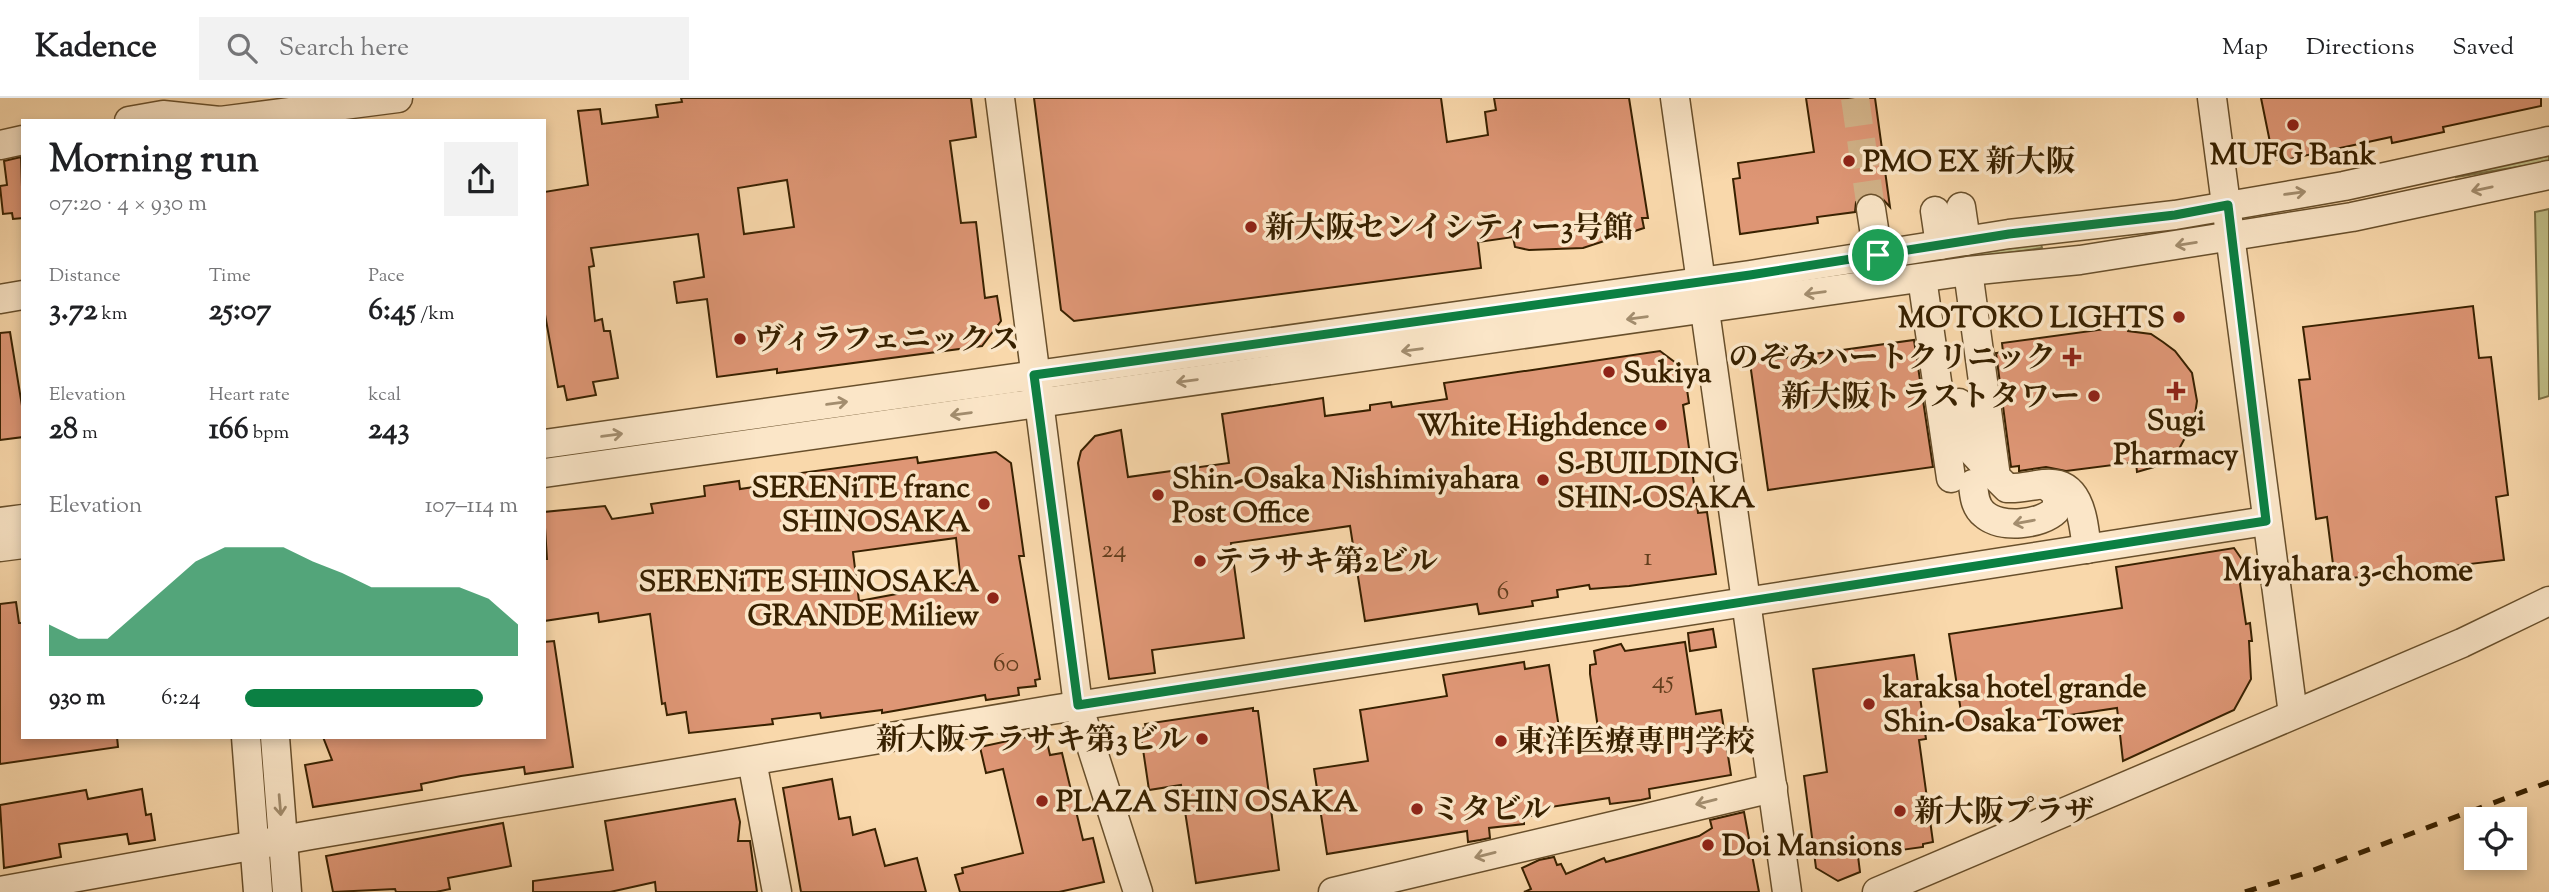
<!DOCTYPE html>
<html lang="en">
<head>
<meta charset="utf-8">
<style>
  :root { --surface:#fff; --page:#f2f2f2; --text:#202124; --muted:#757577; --line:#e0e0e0; --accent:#0b8043 }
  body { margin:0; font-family:"Sorts Mill Goudy","Noto Serif JP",serif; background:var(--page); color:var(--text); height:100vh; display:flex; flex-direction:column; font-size:26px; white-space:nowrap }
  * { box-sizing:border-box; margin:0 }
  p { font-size:23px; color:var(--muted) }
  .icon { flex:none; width:38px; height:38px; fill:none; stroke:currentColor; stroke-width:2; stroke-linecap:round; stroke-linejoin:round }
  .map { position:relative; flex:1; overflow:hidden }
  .sheet { position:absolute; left:21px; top:21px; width:525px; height:620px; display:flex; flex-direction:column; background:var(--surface); border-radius:0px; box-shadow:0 4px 10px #0003 }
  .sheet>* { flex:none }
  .fabs { position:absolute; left:2464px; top:709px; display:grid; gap:14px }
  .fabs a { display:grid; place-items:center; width:63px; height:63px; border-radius:0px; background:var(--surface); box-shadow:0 4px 10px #0003; font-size:35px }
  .pin { position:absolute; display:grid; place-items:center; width:60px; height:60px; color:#fff; margin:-30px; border:4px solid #fff; border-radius:50%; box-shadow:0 2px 7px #0007 }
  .round { display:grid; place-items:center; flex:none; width:74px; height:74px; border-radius:0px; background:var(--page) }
  .summary { display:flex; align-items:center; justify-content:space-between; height:119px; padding:0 28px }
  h1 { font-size:38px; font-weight:700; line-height:52px }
  .metrics { display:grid; grid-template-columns:repeat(3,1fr); gap:10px; height:119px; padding:7px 28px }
  .metrics div { display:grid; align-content:center }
  .metrics b { font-size:30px; font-weight:700 }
  .metrics small { font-size:19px; font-weight:400 }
  .metrics p { font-size:19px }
  .chart { height:196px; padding:14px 28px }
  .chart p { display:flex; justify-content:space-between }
  .chart svg { width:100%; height:126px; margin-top:7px; fill:var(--accent); opacity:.7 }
  ul { padding:0 28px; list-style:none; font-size:23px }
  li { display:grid; grid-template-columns:112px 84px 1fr; align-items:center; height:52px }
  li i { height:18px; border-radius:9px; background:var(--accent) }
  header { display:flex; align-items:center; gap:42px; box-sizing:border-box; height:98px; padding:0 35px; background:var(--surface); border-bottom:2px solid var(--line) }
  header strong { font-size:33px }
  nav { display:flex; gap:38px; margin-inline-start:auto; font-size:24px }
  .search { width:490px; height:63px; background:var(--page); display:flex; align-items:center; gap:18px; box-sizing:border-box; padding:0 24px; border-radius:0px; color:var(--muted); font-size:26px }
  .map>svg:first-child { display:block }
  .green { fill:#c0be87; stroke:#7c7044; stroke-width:2 }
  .building { fill:#de9675; stroke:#382100; stroke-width:2; fill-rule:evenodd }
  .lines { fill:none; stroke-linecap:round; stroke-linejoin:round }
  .minor-tunnel { stroke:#d2b389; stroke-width:28; stroke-dasharray:28 14; stroke-linecap:butt }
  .minor-casing { stroke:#684f2b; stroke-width:31 }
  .minor { stroke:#fbe6c8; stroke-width:28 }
  .rail { stroke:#382100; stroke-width:5; stroke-dasharray:12 12; stroke-linecap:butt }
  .oneway { stroke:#a38d6e }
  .route-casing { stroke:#fff; stroke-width:14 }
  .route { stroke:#0b8043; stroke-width:9 }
  .poi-dot { fill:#8f2418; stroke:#fbe6c8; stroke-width:2.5 }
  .labels { text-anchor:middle; stroke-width:7; stroke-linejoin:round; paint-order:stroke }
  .number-label { font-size:26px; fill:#623e1d }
  .poi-label { font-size:30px; font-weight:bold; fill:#382100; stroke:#fbe6c8; text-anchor:start }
  .neighbourhood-label { font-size:32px; font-weight:bold; fill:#382100; stroke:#fbe6c8 }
</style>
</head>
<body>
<header>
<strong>Kadence</strong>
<div class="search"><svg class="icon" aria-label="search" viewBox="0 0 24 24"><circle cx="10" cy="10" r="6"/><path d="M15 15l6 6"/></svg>Search here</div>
<nav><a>Map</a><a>Directions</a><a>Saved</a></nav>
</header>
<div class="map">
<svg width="2549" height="794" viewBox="0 0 2549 794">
  <rect width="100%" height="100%" fill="#f9d8ab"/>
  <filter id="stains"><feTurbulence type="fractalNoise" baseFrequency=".00286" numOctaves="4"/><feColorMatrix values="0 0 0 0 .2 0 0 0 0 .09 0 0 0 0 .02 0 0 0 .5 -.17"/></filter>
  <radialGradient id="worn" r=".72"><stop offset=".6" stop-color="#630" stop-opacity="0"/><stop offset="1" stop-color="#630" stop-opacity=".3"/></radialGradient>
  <g class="green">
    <path d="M 2549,58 L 2549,64 L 2456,79 L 2456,75 Z"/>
    <path d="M 2549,111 L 2549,298 L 2539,301 L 2535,114 Z"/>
    <path d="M 2041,146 L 2042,150 L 1763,190 L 1762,185 Z"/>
  </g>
  <g class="building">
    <path d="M 681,0 L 971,0 L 976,39 L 950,43 L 961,125 L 976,124 L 985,200 L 997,198 L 1001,223 L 982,248 L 777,275 L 777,271 L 717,279 L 707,201 L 677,205 L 674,184 L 704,179 L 698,136 L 591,150 L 594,168 L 589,169 L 595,223 L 602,221 L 604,233 L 610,233 L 618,280 L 593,284 L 596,297 L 567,302 L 564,288 L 558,289 L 544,211 L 544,94 L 588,87 L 578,13 L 600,11 L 602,26 L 658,19 L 656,7 L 682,4 ZM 787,82 L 794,129 L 744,136 L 738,90 Z"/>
    <path d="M 1034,0 L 1441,0 L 1447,44 L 1488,37 L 1485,14 L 1496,12 L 1494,0 L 1629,0 L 1648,120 L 1642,120 L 1644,130 L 1583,150 L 1529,152 L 1515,149 L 1513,139 L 1478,144 L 1481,170 L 1074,223 L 1061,212 Z"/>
    <path d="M 1806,0 L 1875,0 L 1890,109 L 1878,96 L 1868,95 L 1856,104 L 1855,114 L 1817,119 L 1818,125 L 1740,136 L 1733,81 L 1740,80 L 1738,65 L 1814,54 Z"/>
    <path d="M 2261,0 L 2541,0 L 2541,8 L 2443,29 L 2444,34 L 2392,45 L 2391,39 L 2280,63 L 2273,59 Z"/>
    <path d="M 21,59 L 23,120 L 13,121 L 12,115 L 3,116 L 0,88 L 7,87 L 4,63 Z"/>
    <path d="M 2473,208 L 2479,260 L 2491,259 L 2508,397 L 2496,399 L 2504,462 L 2335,482 L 2327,419 L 2316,421 L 2299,282 L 2310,281 L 2303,229 Z"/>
    <path d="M 2127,228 L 2128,233 L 2151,236 L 2163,244 L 2175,253 L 2192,275 L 2197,303 L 2194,323 L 2179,351 L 2154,369 L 2137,374 L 2136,364 L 2066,373 L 2046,369 L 2019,373 L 2019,368 L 2011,369 L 1996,255 L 2003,254 L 2002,245 Z"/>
    <path d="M 10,234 L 23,314 L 23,339 L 0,342 L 0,235 Z"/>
    <path d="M 1914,242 L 1933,369 L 1768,392 L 1750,265 Z"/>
    <path d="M 1660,253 L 1684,271 L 1689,305 L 1683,307 L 1698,415 L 1707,414 L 1716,476 L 1629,488 L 1590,491 L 1589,487 L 1557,492 L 1558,499 L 1532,503 L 1533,508 L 1479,516 L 1477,506 L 1365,523 L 1350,428 L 1231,445 L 1244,540 L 1152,552 L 1155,575 L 1109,581 L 1078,365 L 1081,353 L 1095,338 L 1121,332 L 1128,379 L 1229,365 L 1222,316 L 1323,300 L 1325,318 L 1370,312 L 1370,307 L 1391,304 L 1392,309 L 1447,301 L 1444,285 Z"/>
    <path d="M 996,354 L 1011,365 L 1024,458 L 1019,458 L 1040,581 L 1035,582 L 1036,588 L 1018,590 L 1019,597 L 986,602 L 985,597 L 882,615 L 882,612 L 821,620 L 820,615 L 772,621 L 773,626 L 689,635 L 686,614 L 667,617 L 665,605 L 662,606 L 650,516 L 599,524 L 598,515 L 544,523 L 544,461 L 547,461 L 544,414 L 605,408 L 612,421 L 653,415 L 651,406 L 705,398 L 704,388 L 739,383 L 740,391 L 787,384 L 786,377 L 917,359 L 918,365 ZM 956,440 L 961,484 L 859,503 L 853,454 Z"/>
    <path d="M 2234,450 L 2243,463 L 2243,480 L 2240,486 L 2246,526 L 2250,525 L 2252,543 L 2249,543 L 2251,581 L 2234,612 L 2123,663 L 2117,610 L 1964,633 L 1949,536 L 2122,510 L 2116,469 Z"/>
    <path d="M 16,504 L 19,525 L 23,525 L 23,639 L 117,639 L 118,649 L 0,666 L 0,506 Z"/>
    <path d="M 1713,531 L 1716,549 L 1690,553 L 1688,535 Z"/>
    <path d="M 554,543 L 573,669 L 525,676 L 524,669 L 461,678 L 421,686 L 422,692 L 313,709 L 305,667 L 332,662 L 323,639 L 544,639 L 544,544 Z"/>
    <path d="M 1685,544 L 1696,616 L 1721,612 L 1731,677 L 1649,691 L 1650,700 L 1641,702 L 1610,706 L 1609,700 L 1544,710 L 1545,716 L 1524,719 L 1524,726 L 1489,730 L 1490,740 L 1480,742 L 1468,744 L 1467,733 L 1327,756 L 1314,671 L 1368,663 L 1360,612 L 1447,598 L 1443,577 L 1524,564 L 1525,571 L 1549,567 L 1560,636 L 1598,630 L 1590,576 L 1590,567 L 1596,566 L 1594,553 L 1621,546 L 1625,553 Z"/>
    <path d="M 1914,557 L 1926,641 L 1919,642 L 1933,744 L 1923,746 L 1923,749 L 1858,758 L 1860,774 L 1838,783 L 1816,770 L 1804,678 L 1827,674 L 1813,571 Z"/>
    <path d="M 1253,610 L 1253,613 L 1258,613 L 1279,772 L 1196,785 L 1181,687 L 1149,692 L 1140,631 L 1146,630 L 1145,626 Z"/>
    <path d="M 1045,635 L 1050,657 L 1062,655 L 1083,742 L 1093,740 L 1104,784 L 1059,794 L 960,794 L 955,777 L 963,775 L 962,770 L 1023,755 L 1003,671 L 986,675 L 980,649 Z"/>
    <path d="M 832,681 L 839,721 L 850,719 L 853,737 L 875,731 L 885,768 L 917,760 L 926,794 L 801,794 L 783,690 Z"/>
    <path d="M 142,691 L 146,717 L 151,716 L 155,742 L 129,746 L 127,736 L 59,746 L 61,759 L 4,770 L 0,707 L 86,692 L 88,701 Z"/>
    <path d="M 735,701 L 740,724 L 738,743 L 750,743 L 757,794 L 656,794 L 655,784 L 610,794 L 533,794 L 533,783 L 613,772 L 605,723 Z"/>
    <path d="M 1744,714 L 1759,794 L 1524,794 L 1531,791 L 1522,770 L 1539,762 L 1554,759 L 1557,767 L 1561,766 L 1566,776 L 1604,760 L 1606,764 L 1699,738 L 1712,730 L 1710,722 Z"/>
    <path d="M 503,725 L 511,768 L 448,780 L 450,791 L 436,794 L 396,794 L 395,791 L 333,794 L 326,758 Z"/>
  </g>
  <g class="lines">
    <path class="minor-tunnel" d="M 1855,0 L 1871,111"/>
    <g class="minor-casing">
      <g id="minor">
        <path d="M 1000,0 L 1078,607 L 1138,794"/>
        <path d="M 1675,0 L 1787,794"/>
        <path d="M 2212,0 L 2293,616"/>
        <path d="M 129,23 L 163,17 L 220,23 L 398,0"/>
        <path d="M 0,47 L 23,42"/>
        <path d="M 1961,109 L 1966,143"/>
        <path d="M 1871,111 L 1878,157"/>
        <path d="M 1935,113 L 1940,147"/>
        <path d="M 1968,173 L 1996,379 L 2007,390 C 2020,391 2032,387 2045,386 C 2082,383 2083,424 2087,451"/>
        <path d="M 1922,180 L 1951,380"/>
        <path d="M 0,201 L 23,197"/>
        <path d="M 1959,305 L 1969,350 L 1996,379"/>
        <path d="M 544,346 L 1750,177 L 2009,136 L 2175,117 L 2344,88 L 2549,43"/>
        <path d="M 544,375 L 1968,173 L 2080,162 L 2352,119 L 2549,77"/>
        <path d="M 1973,386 C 1974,397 1975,409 1984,416 C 2000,431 2041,427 2056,412 L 2058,397 L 2045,386"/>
        <path d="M 0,424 L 23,421"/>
        <path d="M 0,449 L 23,446"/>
        <path d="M 246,639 L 258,794"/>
        <path d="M 275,639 L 287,794"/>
        <path d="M 752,663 L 777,794"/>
        <path d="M 0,793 L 311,737 L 1051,612 L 2266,423"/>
        <path d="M 1333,794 L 1773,690"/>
        <path d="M 1877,794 L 2462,545 L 2549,503"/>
      </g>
    </g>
    <use href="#minor" class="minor"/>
    <path class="rail" d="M 2245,794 L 2306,775 L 2549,684"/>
  </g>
  <defs><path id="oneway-shaft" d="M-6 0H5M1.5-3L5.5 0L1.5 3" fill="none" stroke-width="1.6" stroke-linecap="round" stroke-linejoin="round" transform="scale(1.75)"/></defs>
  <g class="oneway">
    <use href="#oneway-shaft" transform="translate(2482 91) rotate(168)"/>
    <use href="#oneway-shaft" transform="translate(2295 95) rotate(-8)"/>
    <use href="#oneway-shaft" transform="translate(2186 146) rotate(171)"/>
    <use href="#oneway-shaft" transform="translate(1815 195) rotate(172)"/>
    <use href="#oneway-shaft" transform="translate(1637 220) rotate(172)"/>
    <use href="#oneway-shaft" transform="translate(1412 252) rotate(172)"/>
    <use href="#oneway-shaft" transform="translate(1187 283) rotate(172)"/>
    <use href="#oneway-shaft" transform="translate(837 305) rotate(-8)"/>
    <use href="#oneway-shaft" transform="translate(961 316) rotate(172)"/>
    <use href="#oneway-shaft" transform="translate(612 337) rotate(-8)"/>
    <use href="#oneway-shaft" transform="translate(2024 424) rotate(170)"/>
    <use href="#oneway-shaft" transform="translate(1706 704) rotate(166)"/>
    <use href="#oneway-shaft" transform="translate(280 707) rotate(85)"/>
    <use href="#oneway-shaft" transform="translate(1485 757) rotate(166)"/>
  </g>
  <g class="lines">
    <g class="route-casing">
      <path id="route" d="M 2228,107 L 2266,423 L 1078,607 L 1034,277 L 1750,177 L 2009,136 L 2175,117 Z"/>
    </g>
    <use href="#route" class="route"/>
  </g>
  <g class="poi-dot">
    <circle cx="2293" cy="27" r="7"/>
    <circle cx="1849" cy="63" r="7"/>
    <circle cx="1251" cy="129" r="7"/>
    <circle cx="2179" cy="219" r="7"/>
    <circle cx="740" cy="241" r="7"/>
    <path d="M2068.5 248.5h7v7h7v7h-7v7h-7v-7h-7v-7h7z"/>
    <circle cx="1609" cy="274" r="7"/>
    <path d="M2172.5 282.5h7v7h7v7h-7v7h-7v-7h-7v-7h7z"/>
    <circle cx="2094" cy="298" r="7"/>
    <circle cx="1661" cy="327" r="7"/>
    <circle cx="1543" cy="382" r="7"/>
    <circle cx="1158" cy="397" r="7"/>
    <circle cx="984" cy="406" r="7"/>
    <circle cx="1200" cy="463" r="7"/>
    <circle cx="993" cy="500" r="7"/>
    <circle cx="1869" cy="606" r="7"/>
    <circle cx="1202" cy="641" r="7"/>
    <circle cx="1501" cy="643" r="7"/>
    <circle cx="1042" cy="703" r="7"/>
    <circle cx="1417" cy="711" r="7"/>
    <circle cx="1900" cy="713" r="7"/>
    <circle cx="1708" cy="747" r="7"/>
  </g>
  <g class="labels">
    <g class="number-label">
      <text x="1114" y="459">24</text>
      <text x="1648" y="467">1</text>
      <text x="1503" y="501">6</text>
      <text x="1006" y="573">60</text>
      <text x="1663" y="590">45</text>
    </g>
    <g class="poi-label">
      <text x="2293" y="66" text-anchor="middle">MUFG Bank</text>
      <text x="1863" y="73">PMO EX 新大阪</text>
      <text x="1265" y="139">新大阪センイシティー3号館</text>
      <text x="2165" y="229" text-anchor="end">MOTOKO LIGHTS</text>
      <text x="754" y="251">ヴィラフェニックス</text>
      <text x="2056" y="269" text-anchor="end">のぞみハートクリニック</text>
      <text x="1623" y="284">Sukiya</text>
      <text x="2080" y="308" text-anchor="end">新大阪トラストタワー</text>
      <text x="2176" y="332" text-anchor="middle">Sugi<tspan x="2176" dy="34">Pharmacy</tspan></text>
      <text x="1647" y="337" text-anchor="end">White Highdence</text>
      <text x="1557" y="375">S-BUILDING<tspan x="1557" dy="34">SHIN-OSAKA</tspan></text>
      <text x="1172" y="390">Shin-Osaka Nishimiyahara<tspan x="1172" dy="34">Post Office</tspan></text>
      <text x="970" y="399" text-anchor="end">SERENiTE franc<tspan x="970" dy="34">SHINOSAKA</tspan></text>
      <text x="1214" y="473">テラサキ第2ビル</text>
      <text x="979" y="493" text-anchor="end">SERENiTE SHINOSAKA<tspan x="979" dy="34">GRANDE Miliew</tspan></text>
      <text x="1883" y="599">karaksa hotel grande<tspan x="1883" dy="34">Shin-Osaka Tower</tspan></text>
      <text x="1188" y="651" text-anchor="end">新大阪テラサキ第3ビル</text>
      <text x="1515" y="653">東洋医療専門学校</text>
      <text x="1056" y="713">PLAZA SHIN OSAKA</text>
      <text x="1431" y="721">ミタビル</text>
      <text x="1914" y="723">新大阪プラザ</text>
      <text x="1722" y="757">Doi Mansions</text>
    </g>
    <g class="neighbourhood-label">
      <text x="2348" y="482">Miyahara 3-chome</text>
    </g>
  </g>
  <rect width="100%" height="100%" filter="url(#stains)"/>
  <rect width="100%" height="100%" fill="url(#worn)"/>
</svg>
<div class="fabs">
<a><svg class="icon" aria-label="locate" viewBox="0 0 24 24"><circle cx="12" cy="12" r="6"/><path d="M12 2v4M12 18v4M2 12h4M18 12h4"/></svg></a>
</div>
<div class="pin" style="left:1878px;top:157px;background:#1e9e55"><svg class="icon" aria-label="arrive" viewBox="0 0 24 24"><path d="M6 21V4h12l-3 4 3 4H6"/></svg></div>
<section class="sheet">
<div class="summary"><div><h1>Morning run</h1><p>07:20 · 4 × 930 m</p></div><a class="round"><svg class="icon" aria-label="share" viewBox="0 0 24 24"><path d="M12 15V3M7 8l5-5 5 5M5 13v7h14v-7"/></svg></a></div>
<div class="metrics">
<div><p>Distance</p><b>3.72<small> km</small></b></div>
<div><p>Time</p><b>25:07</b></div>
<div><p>Pace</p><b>6:45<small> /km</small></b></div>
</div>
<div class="metrics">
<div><p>Elevation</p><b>28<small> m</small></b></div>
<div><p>Heart rate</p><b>166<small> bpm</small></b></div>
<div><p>kcal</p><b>243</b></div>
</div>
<div class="chart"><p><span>Elevation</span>107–114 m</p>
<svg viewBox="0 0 160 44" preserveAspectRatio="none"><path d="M0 44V33L10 38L20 38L30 29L40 20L50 11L60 6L70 6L80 6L90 11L100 15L110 20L120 20L130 20L140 20L150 24L160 33V44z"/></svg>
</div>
<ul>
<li><b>930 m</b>6:24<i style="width:87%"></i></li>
</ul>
</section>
</div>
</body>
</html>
